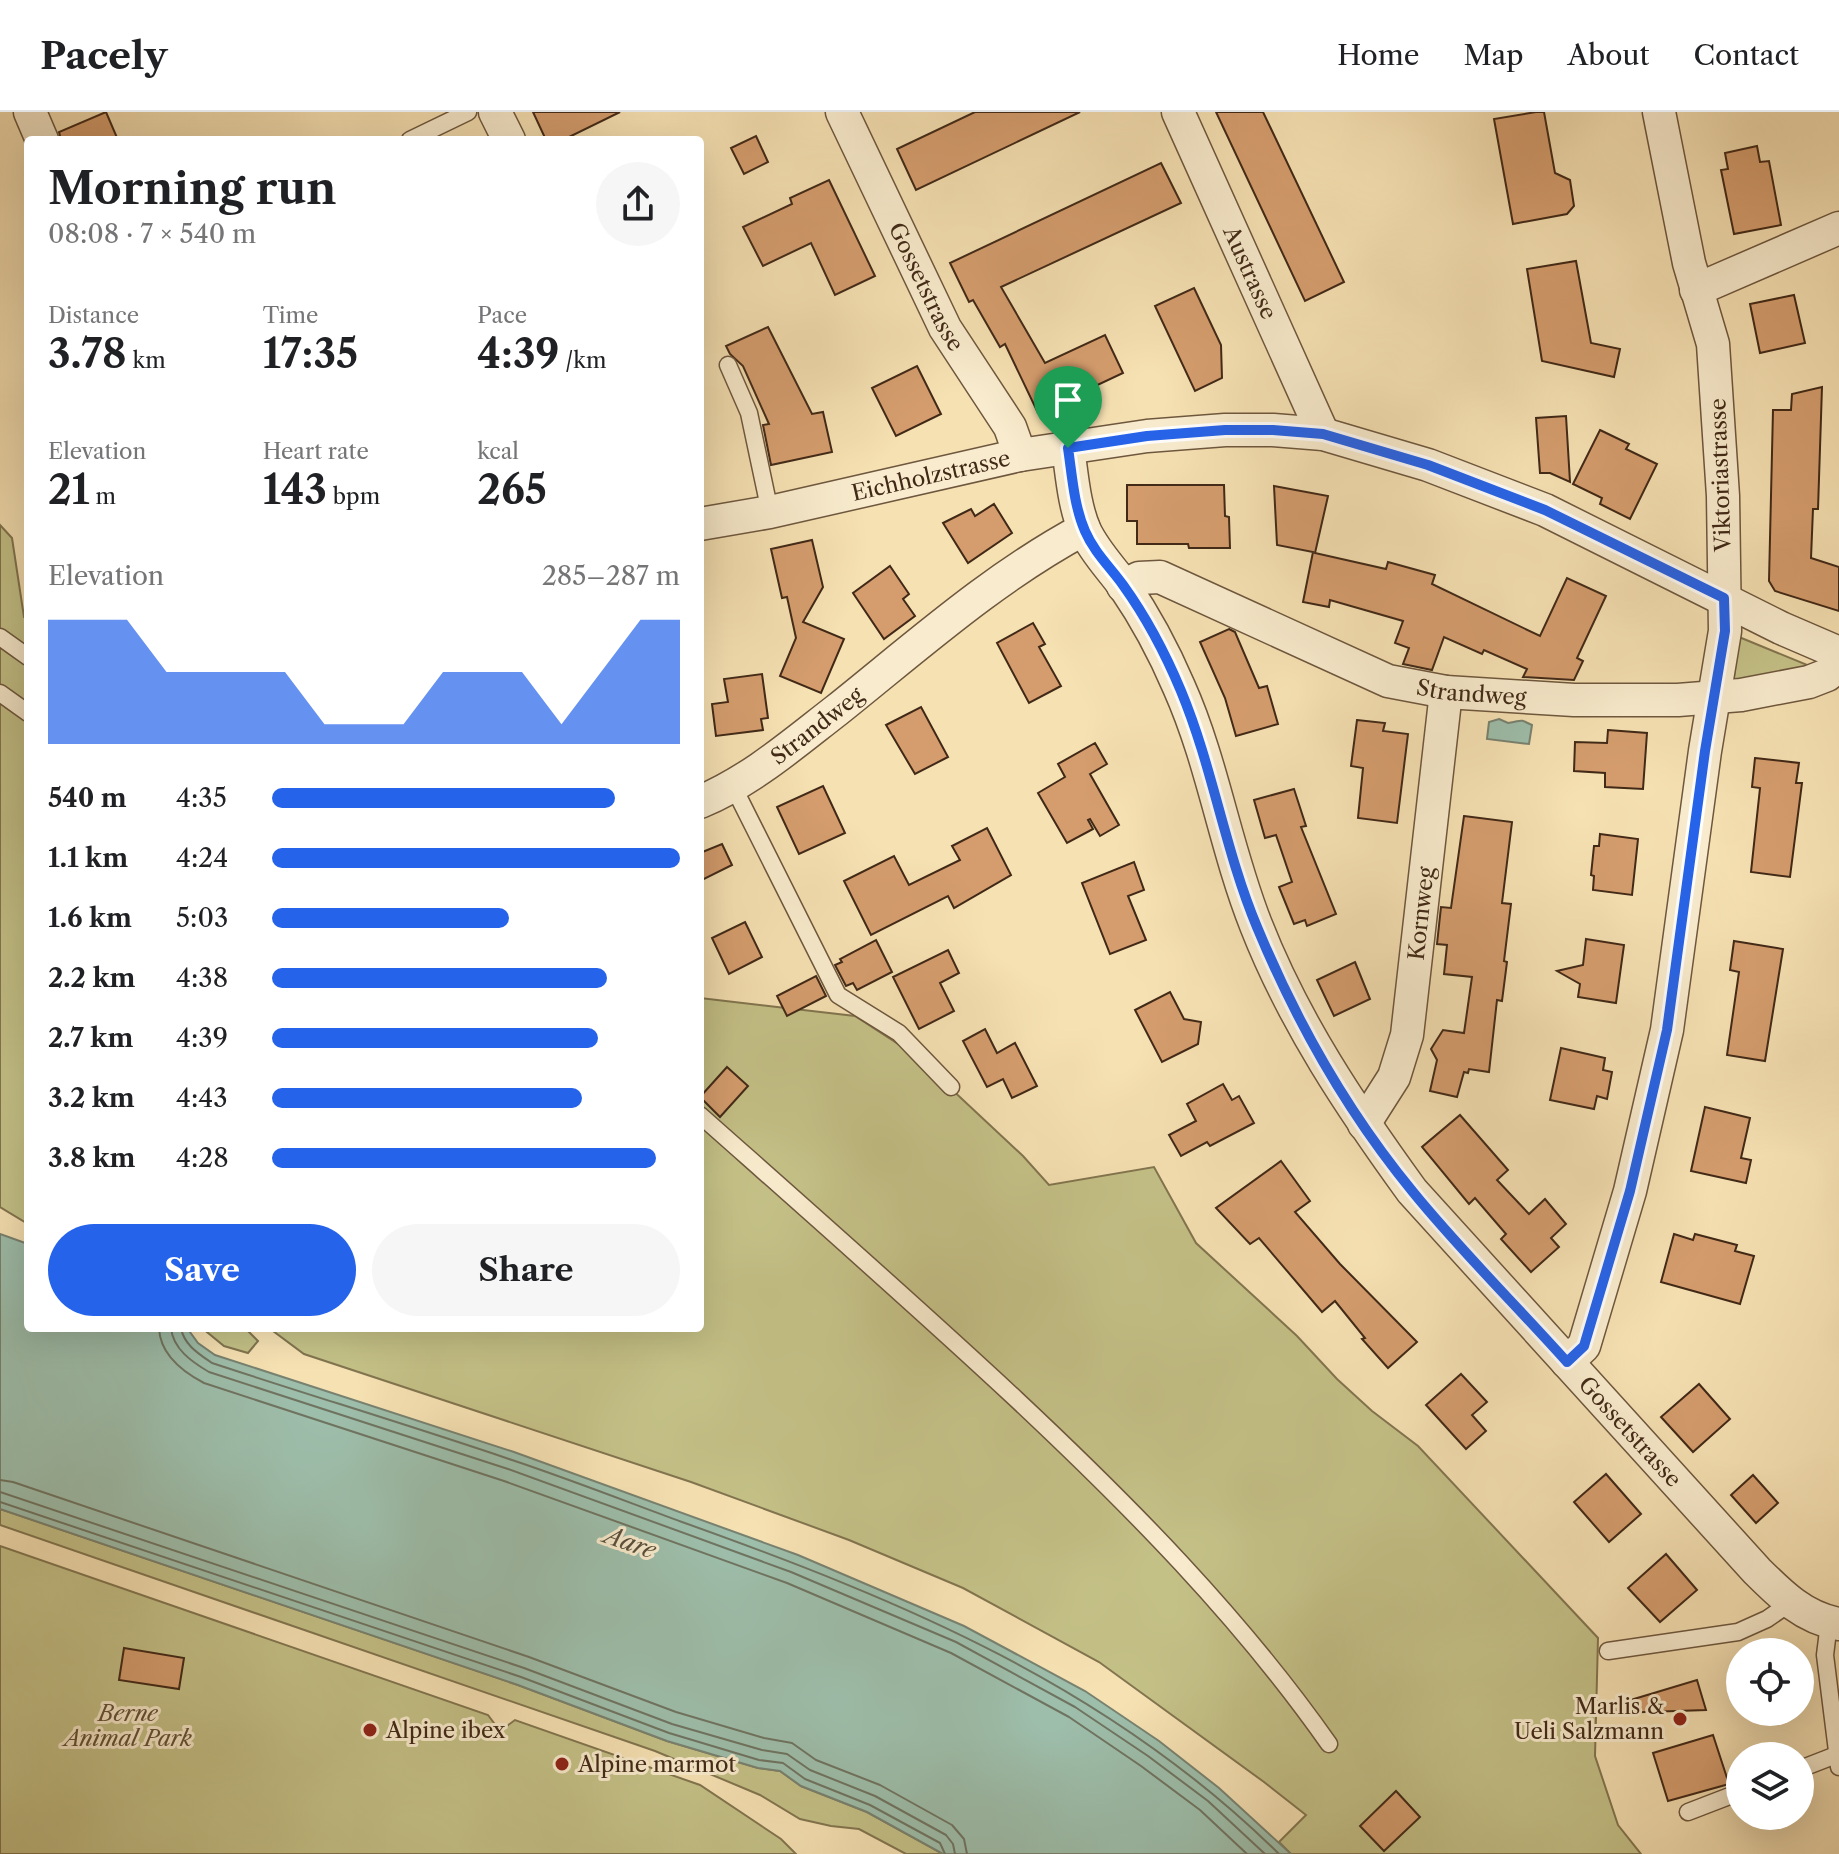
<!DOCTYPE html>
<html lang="en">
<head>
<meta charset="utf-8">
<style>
  :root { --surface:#fff; --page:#f6f6f6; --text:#202124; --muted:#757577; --line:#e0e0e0; --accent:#2563eb }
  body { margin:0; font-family:"Libre Caslon Text",serif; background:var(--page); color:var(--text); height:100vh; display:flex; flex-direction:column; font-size:30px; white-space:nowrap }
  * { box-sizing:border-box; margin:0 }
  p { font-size:26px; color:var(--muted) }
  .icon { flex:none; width:44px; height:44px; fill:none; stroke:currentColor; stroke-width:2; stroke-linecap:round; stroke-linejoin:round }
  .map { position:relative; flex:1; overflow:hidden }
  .sheet { position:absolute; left:24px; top:24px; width:680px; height:1196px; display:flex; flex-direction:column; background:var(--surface); border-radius:8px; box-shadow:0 8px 32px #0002 }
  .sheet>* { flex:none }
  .buttons { position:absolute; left:1726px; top:1526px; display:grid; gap:16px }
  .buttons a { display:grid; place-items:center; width:88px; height:88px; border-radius:50%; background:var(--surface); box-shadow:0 8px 32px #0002; font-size:40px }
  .pin { position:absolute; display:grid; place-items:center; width:68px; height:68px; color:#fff; margin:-82px -34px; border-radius:50% 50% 50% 0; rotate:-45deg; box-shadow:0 0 8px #0007 }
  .pin .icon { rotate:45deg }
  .round { display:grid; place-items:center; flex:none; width:84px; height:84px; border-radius:42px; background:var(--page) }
  .overview { display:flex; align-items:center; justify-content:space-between; height:136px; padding:0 24px }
  h1 { font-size:44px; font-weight:700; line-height:60px }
  .stats { display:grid; grid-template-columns:repeat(3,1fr); gap:12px; height:136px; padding:8px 24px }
  .stats div { display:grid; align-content:center }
  .stats b { font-size:40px; font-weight:700 }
  .stats small { font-size:22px; font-weight:400 }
  .stats p { font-size:22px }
  .chart { height:224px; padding:16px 24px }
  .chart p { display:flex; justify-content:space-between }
  .chart svg { width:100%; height:144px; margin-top:8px; fill:var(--accent); opacity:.7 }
  .primary-button { display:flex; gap:16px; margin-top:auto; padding:16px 24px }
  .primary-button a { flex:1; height:92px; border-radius:48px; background:var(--accent); color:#fff; font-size:32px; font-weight:700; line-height:92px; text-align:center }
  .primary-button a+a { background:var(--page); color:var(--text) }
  ul { padding:0 24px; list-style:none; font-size:26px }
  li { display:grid; grid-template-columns:128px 96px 1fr; align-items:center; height:60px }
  li i { height:20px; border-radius:10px; background:var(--accent) }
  header { display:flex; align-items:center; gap:48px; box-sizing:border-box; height:112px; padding:0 40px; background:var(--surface); border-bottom:2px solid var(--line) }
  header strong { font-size:38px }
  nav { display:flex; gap:44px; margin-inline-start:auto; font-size:28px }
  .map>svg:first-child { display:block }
  .green { fill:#c4c187; stroke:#82754f; stroke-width:2 }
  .water { fill:#9dbeab; stroke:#788270; stroke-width:2 }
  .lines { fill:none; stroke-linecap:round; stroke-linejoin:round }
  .shore { stroke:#6f7461; stroke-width:2 }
  .building { fill:#d59d6e; stroke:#412917; stroke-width:2 }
  .lane-casing { stroke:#6e573e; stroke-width:19 }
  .street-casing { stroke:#6e573e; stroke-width:35 }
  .lane { stroke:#f9ecce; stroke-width:16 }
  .street { stroke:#f9ecce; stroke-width:32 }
  .route-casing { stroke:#fff; stroke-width:16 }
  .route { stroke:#2563eb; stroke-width:10 }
  .poi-dot { fill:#8f2418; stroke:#f9ecce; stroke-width:3 }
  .labels { text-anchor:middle; stroke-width:6; stroke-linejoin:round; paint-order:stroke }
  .street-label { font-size:22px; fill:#412917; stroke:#f9ecce }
  .poi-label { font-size:22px; fill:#412917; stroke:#f9ecce; text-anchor:start }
  .park-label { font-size:22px; font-style:italic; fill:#624f33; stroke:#f9ecce }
  .water-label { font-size:24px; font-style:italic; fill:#584e3c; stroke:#f9ecce }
</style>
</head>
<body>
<header>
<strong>Pacely</strong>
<nav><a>Home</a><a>Map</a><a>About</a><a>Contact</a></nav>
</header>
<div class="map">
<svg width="1839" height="1742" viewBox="0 0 1839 1742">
  <rect width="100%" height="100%" fill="#f6e1b3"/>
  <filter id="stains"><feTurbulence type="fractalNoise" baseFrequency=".0025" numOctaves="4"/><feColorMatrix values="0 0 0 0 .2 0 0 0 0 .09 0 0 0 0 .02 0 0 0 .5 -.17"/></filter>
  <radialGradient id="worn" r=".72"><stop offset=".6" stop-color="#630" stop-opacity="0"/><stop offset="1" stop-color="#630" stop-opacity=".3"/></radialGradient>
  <g class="green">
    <path d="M 0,413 L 12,426 L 24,505 L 28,507 L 28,1112 L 0,1095 Z"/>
    <path d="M 1739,525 L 1822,559 L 1733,572 Z"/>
    <path d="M 700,886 L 855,904 L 915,943 L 1023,1044 L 1049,1073 L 1154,1055 L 1196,1131 L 1297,1224 L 1337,1267 L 1372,1299 L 1418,1334 L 1598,1526 L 1595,1644 L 1618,1713 L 1641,1742 L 1291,1742 L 1279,1730 L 1306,1703 L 1264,1670 L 1099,1550 L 963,1476 L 849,1428 L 691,1370 L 304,1242 L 269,1216 L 700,1216 Z"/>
    <path d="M 202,1216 L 245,1216 L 258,1229 L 248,1241 L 224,1234 Z"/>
    <path d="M 0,1397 L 518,1573 L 667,1629 L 758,1656 L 780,1659 L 801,1674 L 867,1700 L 943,1742 L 906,1742 L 859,1717 L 831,1714 L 800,1707 L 760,1683 L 655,1639 L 0,1413 Z"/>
    <path d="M 0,1434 L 488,1603 L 500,1619 L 515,1608 L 700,1673 L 781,1727 L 796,1742 L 0,1742 Z"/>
  </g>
  <g class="water">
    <path d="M 1499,607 L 1508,611 C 1523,609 1518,606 1532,613 L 1529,632 L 1487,627 L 1489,610 Z"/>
    <path d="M 0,1122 L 28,1132 L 28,1216 L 187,1216 L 198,1231 L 215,1243 L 514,1340 L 798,1443 L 964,1514 L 1085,1579 L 1159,1629 L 1219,1676 L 1291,1742 L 943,1742 L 867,1700 L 801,1674 L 780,1659 L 758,1656 L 667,1629 L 518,1573 L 0,1397 Z"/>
  </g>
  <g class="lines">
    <g class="shore">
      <path d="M 159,1216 C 160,1242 183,1260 204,1271 L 504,1369 L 787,1471 L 951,1541 L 1069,1605 L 1141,1654 L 1200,1698 L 1247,1742"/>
      <path d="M 171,1216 C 173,1237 192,1250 209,1260 L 508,1357 L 791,1460 L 956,1530 L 1075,1595 L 1148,1644 L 1208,1689 L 1265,1742"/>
      <path d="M 181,1216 C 184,1233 199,1242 212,1251 C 312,1284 412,1314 512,1348 C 569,1367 625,1389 682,1410 C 903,1489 1109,1574 1279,1742"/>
      <path d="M 0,1368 L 13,1370 L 529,1545 L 676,1600 L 764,1626 L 792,1631 L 816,1648 L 880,1673 L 952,1713 L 964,1727 L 967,1742"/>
      <path d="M 0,1380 L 524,1556 L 672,1612 L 762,1638 L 787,1642 L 810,1658 L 875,1684 L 946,1723 L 953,1732 L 955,1742"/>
      <path d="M 0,1390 L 521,1565 L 669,1621 L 759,1648 L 783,1651 L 805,1667 L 870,1693 L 940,1731 L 945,1742"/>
    </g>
  </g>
  <g class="building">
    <path d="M 106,0 L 118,28 L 61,28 L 59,20 Z"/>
    <path d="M 533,0 L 620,0 L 563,28 L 546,28 Z"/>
    <path d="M 975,0 L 1080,0 L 916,78 L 897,37 Z"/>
    <path d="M 1216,0 L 1263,0 L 1344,170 L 1305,189 Z"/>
    <path d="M 1536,0 L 1544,0 L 1555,61 L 1570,68 L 1574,94 L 1567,102 L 1513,112 L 1494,7 Z"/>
    <path d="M 756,24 L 768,50 L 744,62 L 731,36 Z"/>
    <path d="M 1757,34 L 1760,50 L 1769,49 L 1781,113 L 1734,122 L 1721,58 L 1728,57 L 1725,41 Z"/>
    <path d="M 1161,51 L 1181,91 L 1001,175 L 1045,251 L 1105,223 L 1123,261 L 1038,301 L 1005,232 L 1000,235 L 973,188 L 969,190 L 950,151 Z"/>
    <path d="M 829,68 L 875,164 L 835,183 L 811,131 L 763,154 L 743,115 L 792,92 L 790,86 Z"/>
    <path d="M 1576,149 L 1591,231 L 1620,237 L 1614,265 L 1542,249 L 1527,157 Z"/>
    <path d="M 1194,176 L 1221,233 L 1222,266 L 1195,279 L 1155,194 Z"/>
    <path d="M 1794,183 L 1805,231 L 1760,241 L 1750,192 Z"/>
    <path d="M 768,215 L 812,302 L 823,300 L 832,340 L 771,353 L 763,313 L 769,312 L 743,254 L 730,242 L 726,234 Z"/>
    <path d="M 917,254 L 941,302 L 896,324 L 872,276 Z"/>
    <path d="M 1822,275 L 1818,397 L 1813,397 L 1811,446 L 1839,455 L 1839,499 L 1775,479 L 1769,469 L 1773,298 L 1791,298 L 1792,282 Z"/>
    <path d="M 1566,304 L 1570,370 L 1550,361 L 1540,361 L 1536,306 Z"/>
    <path d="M 1600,318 L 1629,332 L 1626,337 L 1657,352 L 1630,407 L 1600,392 L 1602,386 L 1573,372 Z"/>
    <path d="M 1127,373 L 1224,373 L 1225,404 L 1229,405 L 1230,436 L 1189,436 L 1188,432 L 1137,432 L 1137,409 L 1127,409 Z"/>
    <path d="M 1274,374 L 1328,384 L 1315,441 L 1386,457 L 1388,450 L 1435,463 L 1432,472 L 1540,524 L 1567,466 L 1606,484 L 1577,546 L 1583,549 L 1574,568 L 1523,565 L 1527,557 L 1484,538 L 1482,542 L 1444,525 L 1432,558 L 1403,552 L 1409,536 L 1395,531 L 1403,509 L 1330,488 L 1329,495 L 1303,490 L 1313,440 L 1277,433 Z"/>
    <path d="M 994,392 L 1012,421 L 968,451 L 943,411 L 971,397 L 975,404 Z"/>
    <path d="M 812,428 L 823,475 L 803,510 L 844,527 L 821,581 L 780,564 L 796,526 L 787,485 L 782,486 L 771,437 Z"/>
    <path d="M 890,454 L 909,482 L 903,487 L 915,504 L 884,527 L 853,481 Z"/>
    <path d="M 1033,511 L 1045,532 L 1039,535 L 1061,574 L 1029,591 L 997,531 Z"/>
    <path d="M 1229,517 L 1235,520 L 1259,576 L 1267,574 L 1278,612 L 1236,624 L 1225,586 L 1200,530 Z"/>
    <path d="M 762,562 L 768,606 L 761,607 L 763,618 L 716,624 L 712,592 L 728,590 L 724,567 Z"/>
    <path d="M 921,595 L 948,645 L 915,662 L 886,613 Z"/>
    <path d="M 1357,608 L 1385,611 L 1383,619 L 1408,622 L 1397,711 L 1358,706 L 1363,656 L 1351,654 Z"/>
    <path d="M 1608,618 L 1647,621 L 1643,677 L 1605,675 L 1605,661 L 1574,659 L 1575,630 L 1607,631 Z"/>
    <path d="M 1095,631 L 1107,652 L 1090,662 L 1119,713 L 1100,724 L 1090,707 L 1088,708 L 1093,717 L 1067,731 L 1038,681 L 1065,665 L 1058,652 Z"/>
    <path d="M 1755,646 L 1799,651 L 1796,671 L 1802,671 L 1790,765 L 1751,760 L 1760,676 L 1752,675 Z"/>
    <path d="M 823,674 L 845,721 L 799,742 L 777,695 Z"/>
    <path d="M 1294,677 L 1306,714 L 1301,715 L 1336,802 L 1307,814 L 1305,808 L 1294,812 L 1279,775 L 1292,770 L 1276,723 L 1265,726 L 1254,688 Z"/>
    <path d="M 1464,704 L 1512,710 L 1502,791 L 1511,792 L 1504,849 L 1507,850 L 1502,889 L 1497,888 L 1489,960 L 1469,957 L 1468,961 L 1464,960 L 1457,985 L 1430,979 L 1437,948 L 1431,937 L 1443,918 L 1464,921 L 1472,865 L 1444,862 L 1447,833 L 1437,832 L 1441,795 L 1451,796 Z"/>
    <path d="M 987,716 L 1011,763 L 954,796 L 948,784 L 871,823 L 844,769 L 894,744 L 909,773 L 960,748 L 952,734 Z"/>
    <path d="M 1600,722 L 1638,727 L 1632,783 L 1593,778 L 1594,764 L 1591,763 L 1594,734 L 1599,734 Z"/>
    <path d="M 722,732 L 732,753 L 700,769 L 700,741 Z"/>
    <path d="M 1134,750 L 1144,778 L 1128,784 L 1146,828 L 1110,842 L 1082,771 Z"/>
    <path d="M 745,810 L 762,845 L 729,862 L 712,826 Z"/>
    <path d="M 1586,827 L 1624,833 L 1616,891 L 1578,885 L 1580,872 L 1557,859 L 1583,853 Z"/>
    <path d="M 876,828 L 892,860 L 857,878 L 853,871 L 846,874 L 835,853 L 842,850 L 840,847 Z"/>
    <path d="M 1734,829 L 1783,837 L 1765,949 L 1727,943 L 1739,860 L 1730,858 Z"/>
    <path d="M 948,838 L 959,861 L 940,871 L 954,899 L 919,917 L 893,865 Z"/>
    <path d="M 1355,850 L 1370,887 L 1334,904 L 1317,868 Z"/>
    <path d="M 816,864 L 826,884 L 787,904 L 777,884 Z"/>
    <path d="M 1170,880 L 1184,907 L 1201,910 L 1198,932 L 1162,950 L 1135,898 Z"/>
    <path d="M 985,917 L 997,941 L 1015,931 L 1037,974 L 1012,986 L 1003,967 L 987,975 L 963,929 Z"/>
    <path d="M 1561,936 L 1605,946 L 1603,958 L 1612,960 L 1607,987 L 1597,984 L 1594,997 L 1550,988 Z"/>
    <path d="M 727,955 L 748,974 L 720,1005 L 700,985 Z"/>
    <path d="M 1223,972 L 1232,988 L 1239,984 L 1254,1011 L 1210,1034 L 1207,1030 L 1181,1044 L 1169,1023 L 1196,1009 L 1187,992 Z"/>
    <path d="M 1705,995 L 1750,1006 L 1741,1046 L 1751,1048 L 1746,1071 L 1691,1059 Z"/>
    <path d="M 1460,1003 L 1508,1058 L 1497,1068 L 1529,1102 L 1545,1087 L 1566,1112 L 1551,1126 L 1559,1135 L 1531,1160 L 1501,1127 L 1506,1122 L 1475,1086 L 1469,1092 L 1422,1035 Z"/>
    <path d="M 1281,1049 L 1310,1089 L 1295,1100 L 1340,1152 L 1417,1230 L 1388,1256 L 1362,1227 L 1365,1226 L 1335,1189 L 1322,1200 L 1259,1126 L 1250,1132 L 1216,1096 Z"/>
    <path d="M 1674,1122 L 1693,1128 L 1695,1122 L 1737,1133 L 1735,1139 L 1754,1144 L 1740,1192 L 1661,1170 Z"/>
    <path d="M 1461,1262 L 1487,1290 L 1472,1303 L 1486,1319 L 1466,1337 L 1426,1293 Z"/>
    <path d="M 1699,1272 L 1730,1307 L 1693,1340 L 1661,1305 Z"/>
    <path d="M 1606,1362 L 1641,1402 L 1609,1430 L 1574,1390 Z"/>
    <path d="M 1753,1363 L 1778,1391 L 1756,1411 L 1731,1383 Z"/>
    <path d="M 1666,1442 L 1697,1478 L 1660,1510 L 1628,1476 Z"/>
    <path d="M 124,1536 L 184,1546 L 179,1577 L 119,1568 Z"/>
    <path d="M 1697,1568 L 1706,1598 L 1616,1601 L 1614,1593 Z"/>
    <path d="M 1713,1623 L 1729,1672 L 1668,1689 L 1653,1641 Z"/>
    <path d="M 1396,1679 L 1420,1705 L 1384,1739 L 1360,1714 Z"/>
  </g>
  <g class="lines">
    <g class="lane-casing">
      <g id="lane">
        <path d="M 410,28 L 468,0"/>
        <path d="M 728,253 L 749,301 L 770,400"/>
        <path d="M 0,525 L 28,545"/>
        <path d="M 0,581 L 28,601"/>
        <path d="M 733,674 L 838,883 L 899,921 L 951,975"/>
        <path d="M 700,1003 C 806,1097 912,1190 1016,1287 C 1130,1394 1239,1504 1329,1632"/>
        <path d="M 1829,1511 L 1825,1543 L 1839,1655"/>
        <path d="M 1608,1539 L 1738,1520 L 1767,1507 L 1790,1491"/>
        <path d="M 1800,1657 L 1836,1643"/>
        <path d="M 1688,1700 L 1740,1680"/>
      </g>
    </g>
    <g class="street-casing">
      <g id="street">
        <path d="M 30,0 L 42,28"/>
        <path d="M 495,0 L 509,28"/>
        <path id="s1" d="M 842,0 L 945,216 L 1010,315 L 1020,343"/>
        <path id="s2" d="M 1178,0 L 1323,322"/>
        <path d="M 1696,178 L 1839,116"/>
        <path id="s3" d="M 1068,336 C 1072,363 1074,394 1085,419 C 1095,440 1111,456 1124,474 C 1146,506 1164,540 1179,575 C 1213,651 1225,735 1256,813 C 1294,910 1351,995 1412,1079 L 1757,1459 C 1781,1483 1804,1506 1839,1512"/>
        <path id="s4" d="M 700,412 L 770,400 L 1020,343 L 1147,324 L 1225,318 L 1273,318 L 1323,322 L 1428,353 L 1545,398 L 1781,516 L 1839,541"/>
        <path id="s5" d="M 1123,474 L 1139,466 L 1160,465 L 1388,569 L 1446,580 L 1574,588 L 1678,588 L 1741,583 L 1809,570 L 1827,563 L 1839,552"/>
        <path id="s6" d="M 700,690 C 752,668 793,632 837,598 C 917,534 994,465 1084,417"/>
        <path id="s7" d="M 1364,1012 L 1394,965 L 1407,923 L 1446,580"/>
        <path d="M 1567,1250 L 1584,1234 L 1630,1079 L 1667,918 L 1705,639 L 1725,519 L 1723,384 L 1713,232 L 1689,151 L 1659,0"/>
      </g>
    </g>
    <use href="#lane" class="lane"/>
    <use href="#street" class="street"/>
  </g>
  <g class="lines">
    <g class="route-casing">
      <path id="route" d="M 1225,318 L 1273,318 L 1323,322 L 1428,353 L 1545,398 L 1724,486 L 1725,519 L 1705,639 L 1667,918 L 1630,1079 L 1584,1234 L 1567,1250 C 1516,1193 1461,1139 1413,1080 C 1348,1001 1296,909 1257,815 C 1225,739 1213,656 1181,579 C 1166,543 1146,505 1123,473 C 1110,455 1094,440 1085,419 C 1074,394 1072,363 1068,336 L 1147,324 Z"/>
    </g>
    <use href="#route" class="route"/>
  </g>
  <g class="poi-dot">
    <circle cx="1680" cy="1607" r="8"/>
    <circle cx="370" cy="1618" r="8"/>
    <circle cx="562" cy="1652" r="8"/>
  </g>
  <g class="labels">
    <g class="street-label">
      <text dy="8" stroke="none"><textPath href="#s2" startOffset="176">Austrasse</textPath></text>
      <text dy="8" stroke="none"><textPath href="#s1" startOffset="194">Gossetstrasse</textPath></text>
      <text dy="8" stroke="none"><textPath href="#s4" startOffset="236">Eichholzstrasse</textPath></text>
      <text transform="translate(1720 363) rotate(-92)" y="8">Viktoriastrasse</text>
      <text dy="8" stroke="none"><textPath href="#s5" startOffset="374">Strandweg</textPath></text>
      <text dy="8" stroke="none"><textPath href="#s6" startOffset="140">Strandweg</textPath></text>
      <text dy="8" stroke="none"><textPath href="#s7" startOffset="222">Kornweg</textPath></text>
      <text dy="8" stroke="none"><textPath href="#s3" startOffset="1152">Gossetstrasse</textPath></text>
    </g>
    <g class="poi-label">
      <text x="1664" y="1602" text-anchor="end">Marlis &amp;<tspan x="1664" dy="25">Ueli Salzmann</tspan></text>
      <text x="386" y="1626">Alpine ibex</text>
      <text x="578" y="1660">Alpine marmot</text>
    </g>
    <g class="park-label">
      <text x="128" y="1609">Berne<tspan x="128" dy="25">Animal Park</tspan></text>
    </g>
    <g class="water-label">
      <text transform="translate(630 1431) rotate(19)" y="8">Aare</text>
    </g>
  </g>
  <rect width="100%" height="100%" filter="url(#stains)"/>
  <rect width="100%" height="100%" fill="url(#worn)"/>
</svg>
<div class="buttons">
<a><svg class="icon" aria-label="locate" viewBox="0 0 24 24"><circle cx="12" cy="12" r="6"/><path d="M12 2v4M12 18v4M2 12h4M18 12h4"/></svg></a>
<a><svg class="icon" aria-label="layers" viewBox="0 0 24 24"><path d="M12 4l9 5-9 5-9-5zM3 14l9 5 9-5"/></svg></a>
</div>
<div class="pin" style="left:1068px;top:336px;background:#1e9e55"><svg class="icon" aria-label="arrive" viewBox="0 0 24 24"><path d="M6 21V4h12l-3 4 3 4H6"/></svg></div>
<section class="sheet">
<div class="overview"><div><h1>Morning run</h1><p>08:08 · 7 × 540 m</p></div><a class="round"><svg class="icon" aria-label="share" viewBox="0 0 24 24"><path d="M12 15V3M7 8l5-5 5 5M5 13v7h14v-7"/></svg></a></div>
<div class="stats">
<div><p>Distance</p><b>3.78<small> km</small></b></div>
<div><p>Time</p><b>17:35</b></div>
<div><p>Pace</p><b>4:39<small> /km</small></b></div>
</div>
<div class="stats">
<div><p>Elevation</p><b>21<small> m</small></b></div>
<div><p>Heart rate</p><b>143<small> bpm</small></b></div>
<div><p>kcal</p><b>265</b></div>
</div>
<div class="chart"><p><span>Elevation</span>285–287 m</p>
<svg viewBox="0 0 160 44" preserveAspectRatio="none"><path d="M0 44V6L10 6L20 6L30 22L40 22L50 22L60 22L70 38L80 38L90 38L100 22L110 22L120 22L130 38L140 22L150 6L160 6V44z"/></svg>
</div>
<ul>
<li><b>540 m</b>4:35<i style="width:84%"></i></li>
<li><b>1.1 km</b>4:24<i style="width:100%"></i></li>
<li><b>1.6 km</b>5:03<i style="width:58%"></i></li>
<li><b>2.2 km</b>4:38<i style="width:82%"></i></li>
<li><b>2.7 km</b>4:39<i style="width:80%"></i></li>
<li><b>3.2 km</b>4:43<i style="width:76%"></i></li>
<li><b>3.8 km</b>4:28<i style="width:94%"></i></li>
</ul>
<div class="primary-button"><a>Save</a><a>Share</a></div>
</section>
</div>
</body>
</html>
